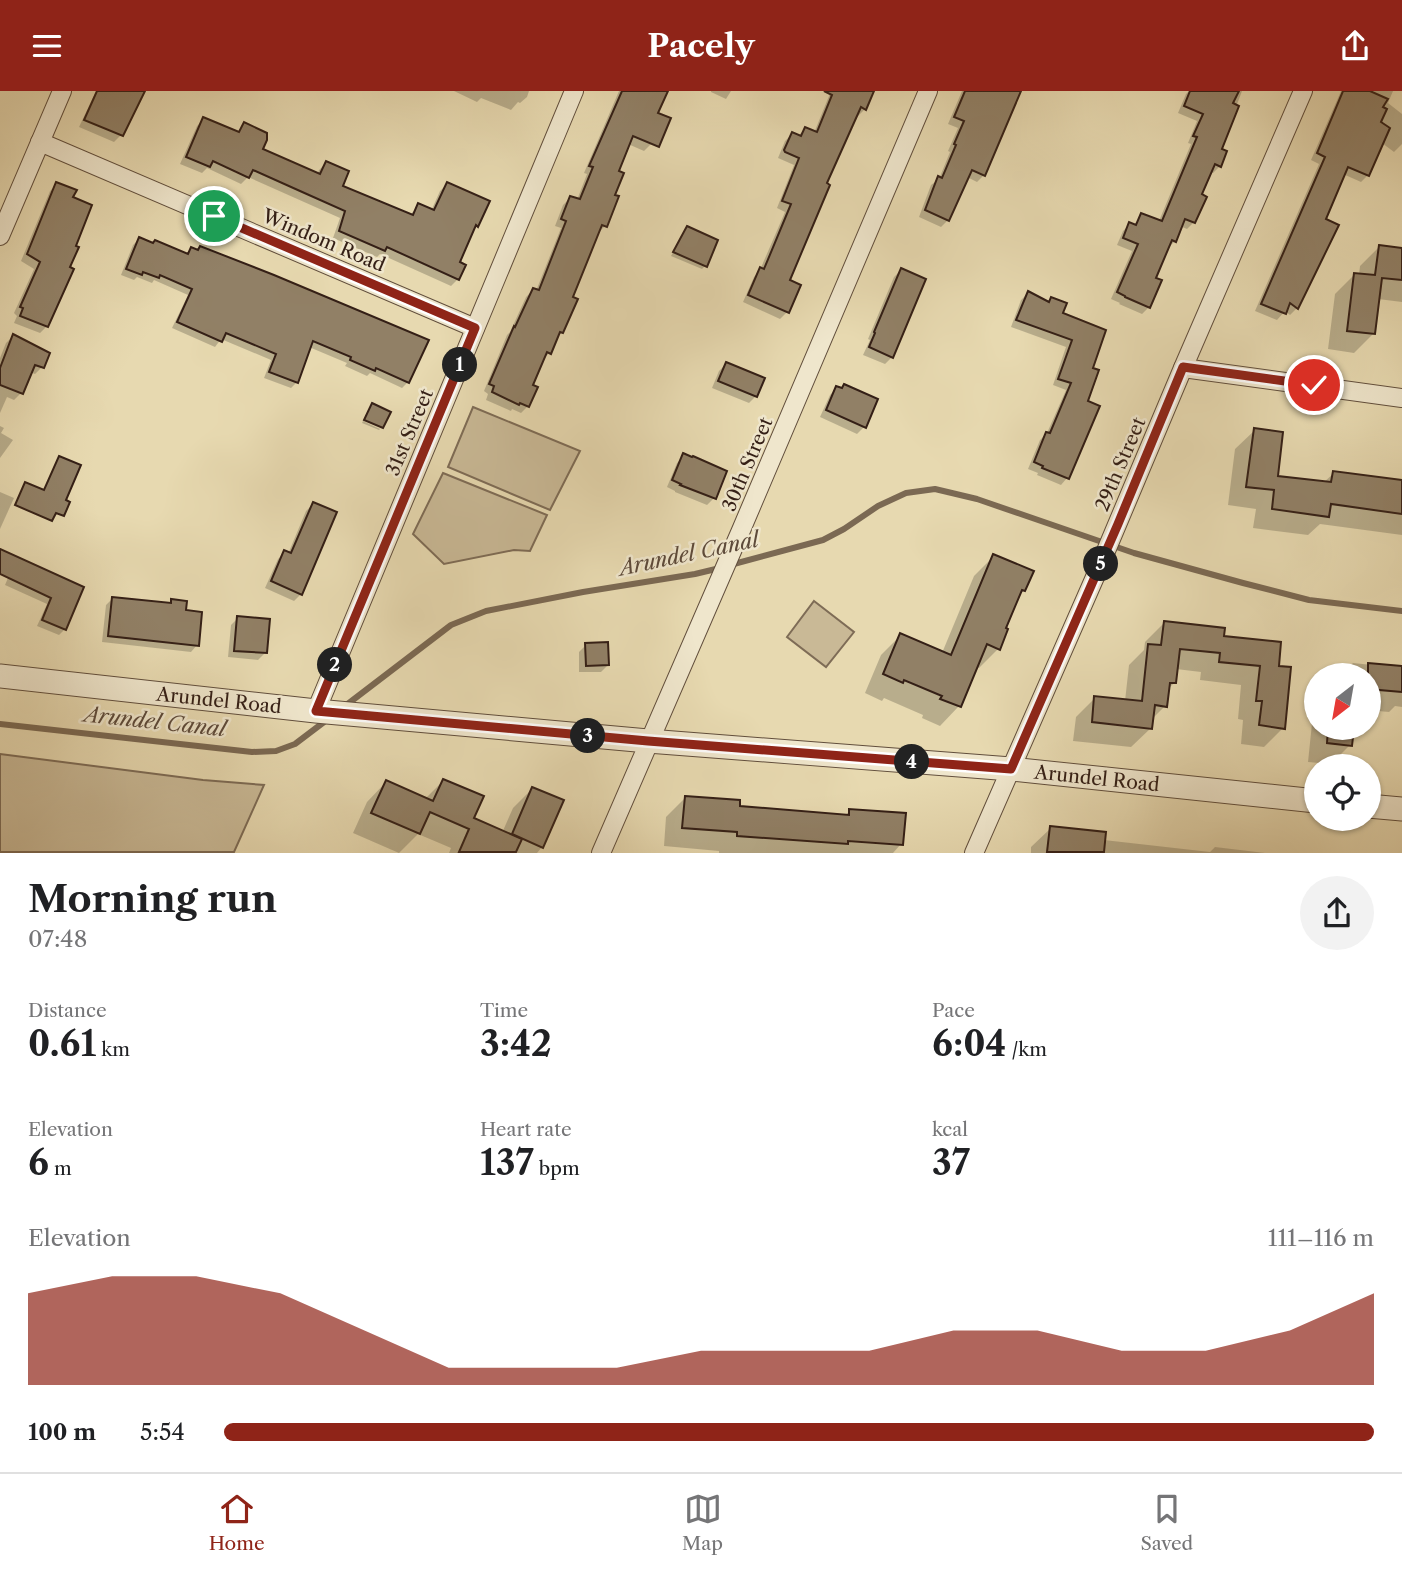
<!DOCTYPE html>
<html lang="en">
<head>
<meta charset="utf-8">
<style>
  :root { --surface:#fff; --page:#f2f2f2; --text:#202124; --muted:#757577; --line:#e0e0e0; --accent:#8f2418 }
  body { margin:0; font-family:"Libre Caslon Text",serif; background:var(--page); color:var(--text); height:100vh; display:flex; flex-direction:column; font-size:26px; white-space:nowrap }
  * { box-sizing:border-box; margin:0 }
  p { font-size:23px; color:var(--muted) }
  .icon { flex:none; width:38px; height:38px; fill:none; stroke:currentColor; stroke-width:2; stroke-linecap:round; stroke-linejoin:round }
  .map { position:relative; height:762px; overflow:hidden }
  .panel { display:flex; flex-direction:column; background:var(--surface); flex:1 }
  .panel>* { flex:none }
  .needle { width:46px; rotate:211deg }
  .buttons { position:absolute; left:1304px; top:572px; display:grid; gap:14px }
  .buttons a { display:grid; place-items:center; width:77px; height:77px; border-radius:50%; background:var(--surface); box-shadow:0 2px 5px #0004; font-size:35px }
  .pin { position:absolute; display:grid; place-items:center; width:60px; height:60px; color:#fff; margin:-30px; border:4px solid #fff; border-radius:50%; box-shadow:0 2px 7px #0007 }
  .km { position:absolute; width:35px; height:35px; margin:-18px; border-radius:50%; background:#222; color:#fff; font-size:19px; line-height:35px; text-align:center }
  .round { display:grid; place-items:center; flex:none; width:74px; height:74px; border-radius:37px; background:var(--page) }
  .overview { display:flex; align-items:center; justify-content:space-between; height:119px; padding:0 28px }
  h1 { font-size:38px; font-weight:700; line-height:52px }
  .metrics { display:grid; grid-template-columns:repeat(3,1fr); gap:10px; height:119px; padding:7px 28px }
  .metrics div { display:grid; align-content:center }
  .metrics b { font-size:35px; font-weight:700 }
  .metrics small { font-size:19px; font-weight:400 }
  .metrics p { font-size:19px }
  .chart { height:196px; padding:14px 28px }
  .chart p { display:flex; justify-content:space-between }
  .chart svg { width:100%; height:126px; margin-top:7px; fill:var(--accent); opacity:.7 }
  ul { padding:0 28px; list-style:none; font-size:23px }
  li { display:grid; grid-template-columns:112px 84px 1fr; align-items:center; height:52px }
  li i { height:18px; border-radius:9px; background:var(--accent) }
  header { display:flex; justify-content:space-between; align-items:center; height:91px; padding:0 28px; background:var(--accent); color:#fff; font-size:32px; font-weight:700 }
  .tab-bar { display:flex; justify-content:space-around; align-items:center; height:98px; border-top:2px solid var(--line); background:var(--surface); font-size:19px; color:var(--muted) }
  .tab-bar a { display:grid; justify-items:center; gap:4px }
  .tab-bar .active { color:var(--accent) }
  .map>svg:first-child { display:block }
  .green { fill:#c9b996; stroke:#7e6c56; stroke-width:2 }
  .shadow { fill:#0003 }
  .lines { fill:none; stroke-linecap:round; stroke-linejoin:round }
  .stream { stroke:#7b6953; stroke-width:6 }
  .building { fill:#918066; stroke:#341f16; stroke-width:2 }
  .minor-casing { stroke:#614e3c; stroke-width:20 }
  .tertiary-casing { stroke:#614e3c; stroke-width:25 }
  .minor { stroke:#efe6cc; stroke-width:18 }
  .tertiary { stroke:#efe6cc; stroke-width:23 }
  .route-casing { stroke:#fff; stroke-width:14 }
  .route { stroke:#8f2418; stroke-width:9 }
  .labels { text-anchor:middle; stroke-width:5; stroke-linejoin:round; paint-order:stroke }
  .street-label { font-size:19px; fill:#341f16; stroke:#efe6cc }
  .water-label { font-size:21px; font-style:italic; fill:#5d4a3a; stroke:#efe6cc }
</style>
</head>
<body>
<header><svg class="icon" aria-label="menu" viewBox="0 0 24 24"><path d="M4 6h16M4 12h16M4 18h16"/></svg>Pacely<svg class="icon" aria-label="share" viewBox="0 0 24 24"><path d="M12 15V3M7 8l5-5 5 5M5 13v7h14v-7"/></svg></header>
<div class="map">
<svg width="1402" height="762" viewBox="0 0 1402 762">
  <rect width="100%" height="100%" fill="#e7d9b0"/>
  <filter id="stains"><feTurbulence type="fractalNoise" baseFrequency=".00286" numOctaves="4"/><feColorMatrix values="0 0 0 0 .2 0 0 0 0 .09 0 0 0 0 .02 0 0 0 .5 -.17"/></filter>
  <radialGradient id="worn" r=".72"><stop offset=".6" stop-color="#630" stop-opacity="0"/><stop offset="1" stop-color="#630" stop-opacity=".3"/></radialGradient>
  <g class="green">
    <path d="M 473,316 L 580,360 L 550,419 L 448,376 Z"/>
    <path d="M 443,382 L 547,424 L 530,460 L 514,459 L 444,473 L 413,443 Z"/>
    <path d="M 814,510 L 854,541 L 826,576 L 787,546 Z"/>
    <path d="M 0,663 L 203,689 L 264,694 L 234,761 L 0,761 Z"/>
  </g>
  <g class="shadow">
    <path d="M 96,0 L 143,0 L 121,44 L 114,51 L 79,36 Z"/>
    <path d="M 454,0 L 529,0 L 527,6 L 520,12 L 518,11 L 511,19 L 481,7 L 477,11 Z"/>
    <path d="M 619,0 L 666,0 L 656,23 L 651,53 L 644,60 L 628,53 L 616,81 L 613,105 L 605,135 L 598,142 L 571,207 L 576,209 L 561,241 L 555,247 L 549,262 L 543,269 L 531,294 L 528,315 L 521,322 L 512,318 L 511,320 L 486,309 L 488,303 L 484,300 L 507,244 L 510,241 L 526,206 L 533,199 L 536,200 L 561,137 L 555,135 L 563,114 L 570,107 L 577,109 L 587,83 L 584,82 Z"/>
    <path d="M 731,0 L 726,8 L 711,1 L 711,0 Z"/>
    <path d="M 831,0 L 869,0 L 865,18 L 858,25 L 855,24 L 825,93 L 787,190 L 787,221 L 780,228 L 743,211 L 754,186 L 760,179 L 785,121 L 777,117 L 794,74 L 778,67 L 785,50 L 792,43 L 798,45 L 805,38 L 814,42 Z"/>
    <path d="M 962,0 L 1019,0 L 984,84 L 977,91 L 967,86 L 948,129 L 941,136 L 919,126 L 931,94 L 939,88 L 950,61 L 948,60 L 958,37 L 948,33 Z"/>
    <path d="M 1189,0 L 1242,0 L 1220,59 L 1220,75 L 1213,82 L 1210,81 L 1200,104 L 1194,131 L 1187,138 L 1180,135 L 1175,150 L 1168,157 L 1154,188 L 1149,216 L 1142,223 L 1119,213 L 1120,212 L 1111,208 L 1132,160 L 1117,154 L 1123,140 L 1130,133 L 1133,135 L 1142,124 L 1159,130 L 1191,53 L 1188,52 L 1197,30 L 1178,22 L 1186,3 Z"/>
    <path d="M 1341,0 L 1393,0 L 1388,12 L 1402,23 L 1402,53 L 1394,61 L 1382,52 L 1368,84 L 1361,91 L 1343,83 L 1324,129 L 1336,135 L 1297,217 L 1290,224 L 1285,220 L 1277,229 L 1255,220 L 1319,73 L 1311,69 Z"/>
    <path d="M 204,28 L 237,42 L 245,33 L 261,59 L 317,84 L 319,79 L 326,72 L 340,95 L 410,124 L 419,114 L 431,120 L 440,100 L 447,93 L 477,135 L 471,140 L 458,171 L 458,188 L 451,195 L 380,163 L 377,166 L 333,147 L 340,127 L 248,86 L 241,93 L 207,77 L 202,82 L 180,73 L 197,35 Z"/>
    <path d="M 57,93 L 47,235 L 40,242 L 14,232 L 17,225 L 14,222 L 34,178 L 21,170 L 50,100 Z"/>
    <path d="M 687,137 L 705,175 L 702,178 L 671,165 Z"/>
    <path d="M 139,148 L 186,164 L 192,158 L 408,291 L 402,297 L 370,282 L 367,285 L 345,275 L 347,272 L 309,256 L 297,291 L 291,297 L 264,287 L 271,269 L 221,248 L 215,256 L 172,237 L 188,204 L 154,189 L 152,192 L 137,186 L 134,189 L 121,184 L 133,154 Z"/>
    <path d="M 1379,156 L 1402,159 L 1402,211 L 1378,208 L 1374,242 L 1354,262 L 1328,258 L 1335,203 L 1354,184 L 1359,184 L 1360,175 Z"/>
    <path d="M 901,179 L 892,266 L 885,273 L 863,264 L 870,249 L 868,248 L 894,186 Z"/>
    <path d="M 1028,202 L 1061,223 L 1090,278 L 1086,311 L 1067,387 L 1061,394 L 1037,384 L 1038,382 L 1028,378 L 1040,349 L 1047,342 L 1066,299 L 1053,294 L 1066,256 L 1011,236 L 1021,209 Z"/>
    <path d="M 13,245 L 42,276 L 35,283 L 30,281 L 21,302 L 14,309 L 7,306 L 0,322 L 0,267 L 6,252 Z"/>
    <path d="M 726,273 L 756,305 L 749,312 L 712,297 L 719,280 Z"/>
    <path d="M 837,297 L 840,299 L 864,336 L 857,343 L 820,326 L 830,304 Z"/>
    <path d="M 363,330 L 380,338 L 379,339 L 362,332 Z"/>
    <path d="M 0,335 L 4,337 L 1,342 L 13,349 L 0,367 Z"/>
    <path d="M 1255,339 L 1276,387 L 1323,392 L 1334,382 L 1402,391 L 1402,444 L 1320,433 L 1308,444 L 1253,437 L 1256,418 L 1228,414 L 1235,358 Z"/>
    <path d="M 684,365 L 714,407 L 707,414 L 675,401 L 675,400 L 667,396 L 677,372 Z"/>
    <path d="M 0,401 L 14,407 L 0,438 Z"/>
    <path d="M 313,413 L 301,503 L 294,510 L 265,497 L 278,468 L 285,461 L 288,463 L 306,420 Z"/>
    <path d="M 994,465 L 1024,499 L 1017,506 L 998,558 L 979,577 L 976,576 L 959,615 L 940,635 L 922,627 L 923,624 L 884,607 L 882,610 L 865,602 L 881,564 L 900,545 L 942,562 L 974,485 Z"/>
    <path d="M 13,475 L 82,497 L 65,538 L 59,544 L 37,535 L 47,513 L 5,494 Z"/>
    <path d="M 112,508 L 169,513 L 172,510 L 184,521 L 197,554 L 191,561 L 102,551 L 106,514 Z"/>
    <path d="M 238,527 L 265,562 L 258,569 L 228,566 L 231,534 Z"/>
    <path d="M 1164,532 L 1222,546 L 1277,577 L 1283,637 L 1264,656 L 1241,653 L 1243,629 L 1238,628 L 1241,594 L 1200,589 L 1201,581 L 1176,578 L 1174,592 L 1167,599 L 1165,615 L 1151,629 L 1151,637 L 1131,656 L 1073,650 L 1076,626 L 1095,607 L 1125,610 L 1129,574 L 1144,559 L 1145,551 Z"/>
    <path d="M 586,554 L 608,574 L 601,581 L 579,581 L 579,561 Z"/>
    <path d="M 1353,572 L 1402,577 L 1402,616 L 1395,615 L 1389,621 L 1368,619 L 1368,584 L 1341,584 Z"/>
    <path d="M 1316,611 L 1316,637 L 1353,637 L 1350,654 L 1331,673 L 1308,671 L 1314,613 Z"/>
    <path d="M 443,690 L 472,728 L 502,742 L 513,717 L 532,698 L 542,756 L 537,762 L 449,762 L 451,757 L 418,743 L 399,762 L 353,742 L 367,711 L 386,691 L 425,708 Z"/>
    <path d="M 685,707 L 738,717 L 844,725 L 850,720 L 901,753 L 893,762 L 719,762 L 719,760 L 664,755 L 666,726 Z"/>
    <path d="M 1051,737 L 1104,749 L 1210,761 L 1215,756 L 1265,762 L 1031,762 L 1031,756 Z"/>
  </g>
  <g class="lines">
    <g class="stream">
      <path d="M 730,474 L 823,449 L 844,438 L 878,415 L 906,402 L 935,398 L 977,408 L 1134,462 L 1243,492 L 1309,509 L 1402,520"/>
      <path d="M 345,615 L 451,534 L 486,520 L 583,501 L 695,483 L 720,477"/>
      <path d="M 0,633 L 252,661 L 276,660 L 295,653 L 328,628"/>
    </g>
  </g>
  <g class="building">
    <path d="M 97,0 L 145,0 L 123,45 L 84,29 Z"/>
    <path d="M 622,0 L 668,0 L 658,22 L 671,27 L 659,56 L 633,45 L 619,80 L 624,82 L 615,104 L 619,105 L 607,136 L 602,134 L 573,206 L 578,208 L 563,242 L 560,241 L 551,263 L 547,261 L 533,294 L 538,296 L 529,316 L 520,312 L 519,314 L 492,301 L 494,295 L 489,293 L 514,235 L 515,236 L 533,197 L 539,199 L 566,130 L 561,128 L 570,105 L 580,108 L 593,76 L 589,75 Z"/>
    <path d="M 824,0 L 874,0 L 866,19 L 861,16 L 827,92 L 830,94 L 790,189 L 801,194 L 789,222 L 748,204 L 760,176 L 764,178 L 791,113 L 782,110 L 799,67 L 785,61 L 784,59 L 792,41 L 801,45 L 805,36 L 817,41 L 832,4 Z"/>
    <path d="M 965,0 L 1021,0 L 985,85 L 972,79 L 949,130 L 925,119 L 938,85 L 942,87 L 956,54 L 954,53 L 964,30 L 954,26 Z"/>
    <path d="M 1190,0 L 1239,0 L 1233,12 L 1239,15 L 1222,58 L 1227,60 L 1221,76 L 1215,73 L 1202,103 L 1207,106 L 1195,132 L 1185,128 L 1176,151 L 1172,149 L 1156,187 L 1162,189 L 1150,217 L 1125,206 L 1125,205 L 1117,201 L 1138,153 L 1123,147 L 1129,131 L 1136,134 L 1141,122 L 1162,130 L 1197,46 L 1193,45 L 1203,23 L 1184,15 Z"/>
    <path d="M 1343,0 L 1370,0 L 1388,8 L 1383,16 L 1387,18 L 1381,31 L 1390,37 L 1369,85 L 1348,76 L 1326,128 L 1339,134 L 1298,218 L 1290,212 L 1286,223 L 1261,213 L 1325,66 L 1317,62 Z"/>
    <path d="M 203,26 L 239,41 L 244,31 L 267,42 L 267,49 L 263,58 L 320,83 L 326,70 L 349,80 L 343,95 L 413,124 L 418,112 L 434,119 L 447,91 L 490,110 L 478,136 L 476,134 L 460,171 L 466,174 L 459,189 L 387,156 L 385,160 L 339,140 L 345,120 L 300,100 L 253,79 L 249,87 L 213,70 L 210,76 L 186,66 Z"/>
    <path d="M 56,91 L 77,99 L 73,106 L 92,114 L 76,155 L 79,156 L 70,176 L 74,178 L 48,236 L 20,225 L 23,217 L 20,216 L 40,171 L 27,163 Z"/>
    <path d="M 687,135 L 718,149 L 707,176 L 673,161 Z"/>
    <path d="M 139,146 L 153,152 L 155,149 L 188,163 L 191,156 L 198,159 L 200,155 L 274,184 L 429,249 L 409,292 L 376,277 L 375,280 L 350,269 L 351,266 L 313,250 L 298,292 L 269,281 L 276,263 L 226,242 L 222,251 L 177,231 L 192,198 L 160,184 L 159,187 L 143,181 L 142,184 L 126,178 Z"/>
    <path d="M 1379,154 L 1402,157 L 1402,189 L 1382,187 L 1375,243 L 1347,240 L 1354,182 L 1375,184 Z"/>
    <path d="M 901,177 L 926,188 L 893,267 L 869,256 L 875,242 L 874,241 Z"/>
    <path d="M 1028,200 L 1049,211 L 1051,206 L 1067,212 L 1063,222 L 1106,239 L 1093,277 L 1099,279 L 1088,310 L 1100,315 L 1069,388 L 1042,377 L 1043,375 L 1034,371 L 1046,341 L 1050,342 L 1071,292 L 1058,288 L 1072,249 L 1016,229 Z"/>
    <path d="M 13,243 L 50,262 L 44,277 L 35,274 L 23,303 L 0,294 L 0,277 Z"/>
    <path d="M 726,271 L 765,287 L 757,306 L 718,290 Z"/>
    <path d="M 844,293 L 878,308 L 866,337 L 826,319 L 836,295 L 842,297 Z"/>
    <path d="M 372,312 L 391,321 L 383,337 L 364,329 Z"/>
    <path d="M 1254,337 L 1283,341 L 1278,385 L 1331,391 L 1333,380 L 1402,389 L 1402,423 L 1331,413 L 1329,426 L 1272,418 L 1274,399 L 1246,396 Z"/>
    <path d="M 683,362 L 692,366 L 693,365 L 727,380 L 716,408 L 680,394 L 681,393 L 672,389 Z"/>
    <path d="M 59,365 L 81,374 L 66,409 L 70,411 L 64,425 L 56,422 L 52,430 L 15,414 L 25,391 L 44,399 Z"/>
    <path d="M 313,411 L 337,421 L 302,504 L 271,490 L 284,459 L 291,462 Z"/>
    <path d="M 0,458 L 84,496 L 66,539 L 42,529 L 51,507 L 0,483 Z"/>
    <path d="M 993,463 L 1034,480 L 1025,500 L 1022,499 L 1006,537 L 1008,538 L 1000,559 L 987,553 L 961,616 L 940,608 L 942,605 L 904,589 L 903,592 L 883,583 L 900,542 L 951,564 Z"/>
    <path d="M 112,506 L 171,512 L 171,508 L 187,510 L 186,519 L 202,521 L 199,555 L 108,545 Z"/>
    <path d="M 237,525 L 270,528 L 267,562 L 234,560 Z"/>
    <path d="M 1164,530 L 1225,537 L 1224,545 L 1281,551 L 1279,575 L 1291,576 L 1285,638 L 1259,634 L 1262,610 L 1256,610 L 1260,575 L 1219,571 L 1220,562 L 1180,558 L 1176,592 L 1170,592 L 1167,616 L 1155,614 L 1152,638 L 1092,631 L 1094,605 L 1142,610 L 1148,553 L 1161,554 Z"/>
    <path d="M 608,551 L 609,574 L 586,575 L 585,552 Z"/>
    <path d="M 1368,572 L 1402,575 L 1402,601 L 1368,598 Z"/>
    <path d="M 1328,637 L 1354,637 L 1352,655 L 1327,652 Z"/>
    <path d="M 443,688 L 484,705 L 474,727 L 522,748 L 516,761 L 459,761 L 469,738 L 430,721 L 420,743 L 371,722 L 386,689 L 433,710 Z"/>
    <path d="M 532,696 L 564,709 L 543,757 L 512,743 Z"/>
    <path d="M 685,705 L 740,709 L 740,715 L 849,724 L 849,718 L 906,722 L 903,754 L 848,750 L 848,753 L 737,745 L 737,741 L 682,737 Z"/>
    <path d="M 1050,735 L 1106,741 L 1104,761 L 1047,761 Z"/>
  </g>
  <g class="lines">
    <g class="minor-casing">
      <g id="minor">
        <path d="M 40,51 L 475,237"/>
        <path d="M 0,145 L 62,0"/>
        <path d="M 1183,277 L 1402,307"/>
        <path d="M 316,620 L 574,0"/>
        <path d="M 601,762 L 742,437 L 928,0"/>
        <path d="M 974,762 L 1095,486 L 1183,277 L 1303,0"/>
      </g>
    </g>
    <g class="tertiary-casing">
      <g id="tertiary">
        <path d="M 0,585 L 316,620 L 648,650 L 1011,678 L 1316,710"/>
        <path d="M 1368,715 L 1402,718"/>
      </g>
    </g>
    <use href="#minor" class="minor"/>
    <use href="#tertiary" class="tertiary"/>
  </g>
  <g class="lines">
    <g class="route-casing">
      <path id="route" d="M 214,125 L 475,237 L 316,620 L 648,650 L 1011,678 L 1118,433 L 1183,276 L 1314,294"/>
    </g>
    <use href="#route" class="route"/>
  </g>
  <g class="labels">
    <g class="street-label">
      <text transform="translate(324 149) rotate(23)" y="7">Windom Road</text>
      <text transform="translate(409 341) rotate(-67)" y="7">31st Street</text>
      <text transform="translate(747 373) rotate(-67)" y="7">30th Street</text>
      <text transform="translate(1120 373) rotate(-67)" y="7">29th Street</text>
      <text transform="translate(219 609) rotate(6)" y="7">Arundel Road</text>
      <text transform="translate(1097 687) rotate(6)" y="7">Arundel Road</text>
    </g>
    <g class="water-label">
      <text transform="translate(689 463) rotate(-12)" y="7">Arundel Canal</text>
      <text transform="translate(155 631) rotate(6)" y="7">Arundel Canal</text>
    </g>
  </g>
  <rect width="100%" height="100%" filter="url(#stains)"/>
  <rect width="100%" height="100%" fill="url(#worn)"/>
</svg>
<div class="buttons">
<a><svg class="needle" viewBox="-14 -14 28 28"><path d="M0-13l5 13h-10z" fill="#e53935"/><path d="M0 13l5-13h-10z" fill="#757577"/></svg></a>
<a><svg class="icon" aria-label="locate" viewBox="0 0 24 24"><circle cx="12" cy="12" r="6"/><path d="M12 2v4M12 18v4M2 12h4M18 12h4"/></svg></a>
</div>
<div class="pin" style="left:214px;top:125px;background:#1e9e55"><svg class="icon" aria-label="arrive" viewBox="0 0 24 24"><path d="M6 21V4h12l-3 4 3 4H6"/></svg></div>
<div class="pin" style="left:1314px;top:294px;background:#d93025"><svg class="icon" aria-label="check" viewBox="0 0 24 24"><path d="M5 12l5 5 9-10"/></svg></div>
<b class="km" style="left:460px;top:274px">1</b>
<b class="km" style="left:335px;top:574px">2</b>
<b class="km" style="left:588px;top:645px">3</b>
<b class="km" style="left:912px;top:671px">4</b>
<b class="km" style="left:1101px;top:473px">5</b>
</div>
<section class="panel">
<div class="overview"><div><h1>Morning run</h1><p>07:48</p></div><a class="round"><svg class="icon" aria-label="share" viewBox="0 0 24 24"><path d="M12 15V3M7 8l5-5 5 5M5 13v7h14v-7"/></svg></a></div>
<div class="metrics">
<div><p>Distance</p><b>0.61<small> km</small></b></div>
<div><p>Time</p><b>3:42</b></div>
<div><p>Pace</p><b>6:04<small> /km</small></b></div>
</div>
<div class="metrics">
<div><p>Elevation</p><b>6<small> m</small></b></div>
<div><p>Heart rate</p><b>137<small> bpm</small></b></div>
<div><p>kcal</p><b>37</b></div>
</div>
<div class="chart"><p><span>Elevation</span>111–116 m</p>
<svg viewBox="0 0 160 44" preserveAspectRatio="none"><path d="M0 44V12L10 6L20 6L30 12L40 25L50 38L60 38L70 38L80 32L90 32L100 32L110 25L120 25L130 32L140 32L150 25L160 12V44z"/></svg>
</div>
<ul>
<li><b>100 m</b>5:54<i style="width:100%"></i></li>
</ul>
</section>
<nav class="tab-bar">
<a class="active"><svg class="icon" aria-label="home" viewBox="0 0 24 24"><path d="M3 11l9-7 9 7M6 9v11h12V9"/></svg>Home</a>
<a><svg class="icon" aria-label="map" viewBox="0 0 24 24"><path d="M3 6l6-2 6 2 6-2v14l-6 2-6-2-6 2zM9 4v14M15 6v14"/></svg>Map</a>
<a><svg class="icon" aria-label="saved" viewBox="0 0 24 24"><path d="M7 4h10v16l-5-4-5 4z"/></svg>Saved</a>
</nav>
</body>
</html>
